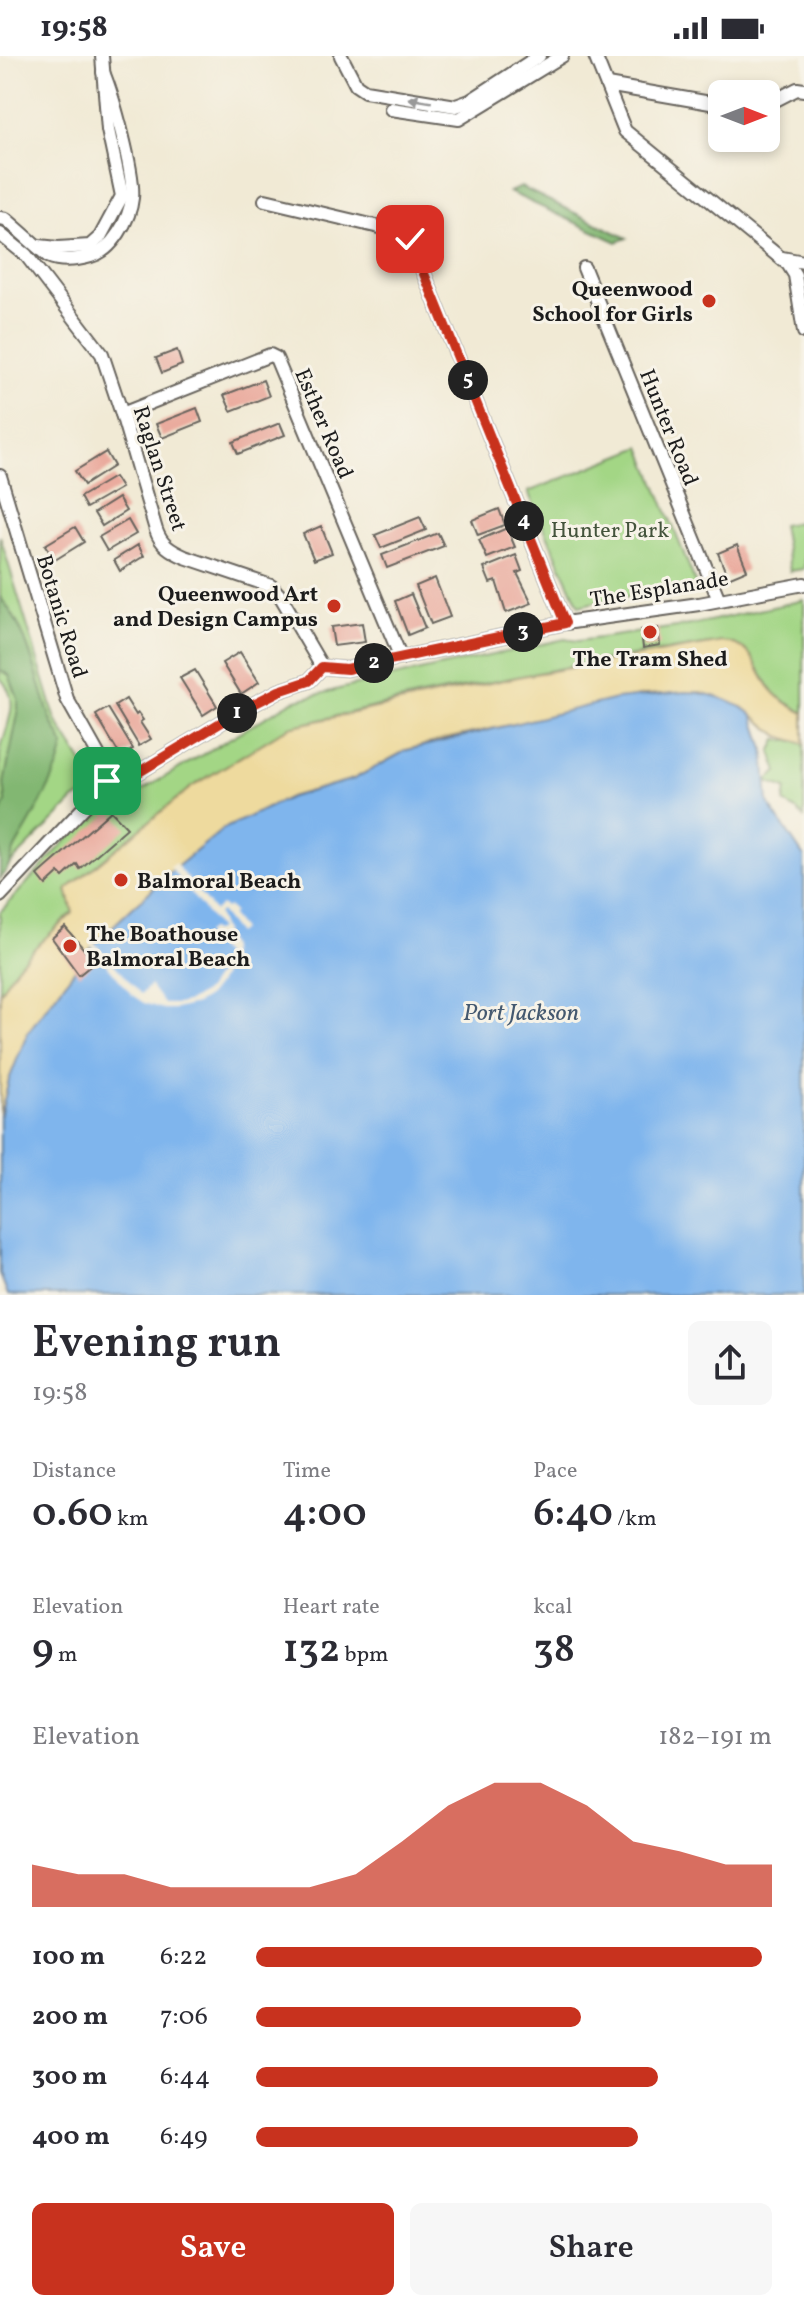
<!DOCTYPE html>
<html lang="en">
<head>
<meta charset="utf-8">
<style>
  :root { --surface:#fff; --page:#f7f7f7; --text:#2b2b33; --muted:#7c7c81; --accent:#c8321e }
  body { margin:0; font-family:Vollkorn,serif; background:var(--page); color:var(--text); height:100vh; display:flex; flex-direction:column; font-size:30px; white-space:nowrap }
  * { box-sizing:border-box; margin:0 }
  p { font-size:26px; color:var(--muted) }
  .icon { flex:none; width:44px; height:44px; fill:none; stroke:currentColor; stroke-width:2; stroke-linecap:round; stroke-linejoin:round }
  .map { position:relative; height:1239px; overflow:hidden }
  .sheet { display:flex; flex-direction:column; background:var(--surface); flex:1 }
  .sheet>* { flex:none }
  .needle { width:52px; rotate:90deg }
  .tools { position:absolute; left:708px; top:24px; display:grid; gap:16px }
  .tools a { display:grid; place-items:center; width:72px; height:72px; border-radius:12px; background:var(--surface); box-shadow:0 4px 12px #0003; font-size:40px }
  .pin { position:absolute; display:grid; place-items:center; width:68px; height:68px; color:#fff; margin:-34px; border-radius:16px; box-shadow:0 4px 12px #0006 }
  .km { position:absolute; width:40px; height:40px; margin:-20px; border-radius:50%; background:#222; color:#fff; font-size:22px; line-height:40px; text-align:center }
  .round { display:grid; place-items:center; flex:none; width:84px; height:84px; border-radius:12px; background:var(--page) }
  .headline { display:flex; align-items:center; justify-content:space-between; height:136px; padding:0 32px }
  h1 { font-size:44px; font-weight:600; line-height:60px }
  .figures { display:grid; grid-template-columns:repeat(3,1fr); gap:12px; height:136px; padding:8px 32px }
  .figures div { display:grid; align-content:center }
  .figures b { font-size:40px; font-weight:600 }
  .figures small { font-size:22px; font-weight:400 }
  .figures p { font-size:22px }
  .chart { height:224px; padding:16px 32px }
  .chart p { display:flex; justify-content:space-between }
  .chart svg { width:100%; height:144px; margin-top:8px; fill:var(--accent); opacity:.7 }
  .cta { display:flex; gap:16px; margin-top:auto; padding:16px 32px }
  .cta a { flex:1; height:92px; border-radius:12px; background:var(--accent); color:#fff; font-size:32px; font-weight:600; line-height:92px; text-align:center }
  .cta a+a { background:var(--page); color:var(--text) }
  ul { padding:0 32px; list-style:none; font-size:26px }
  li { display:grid; grid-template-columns:128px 96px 1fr; align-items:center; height:60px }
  li i { height:20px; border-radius:10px; background:var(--accent) }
  .status { display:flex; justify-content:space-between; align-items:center; height:56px; padding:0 40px; background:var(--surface); direction:ltr }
  .status svg { height:22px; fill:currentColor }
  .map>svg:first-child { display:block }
  .green { fill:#a3d685; stroke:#607950; stroke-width:2 }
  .forest { fill:#82b772; stroke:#4f6a47; stroke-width:2 }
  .sand { fill:#eeda9e; stroke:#857b5d; stroke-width:2 }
  .water { fill:#7fb5ed; stroke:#4e6884; stroke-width:2 }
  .pier { fill:#f1ead5 }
  .building { fill:#eaab9e }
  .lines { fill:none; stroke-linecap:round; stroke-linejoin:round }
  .minor-casing { stroke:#67645d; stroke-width:16 }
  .minor { stroke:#fff; stroke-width:12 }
  .oneway { fill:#999 }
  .route-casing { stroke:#fff; stroke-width:16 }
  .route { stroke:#c8321e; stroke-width:10 }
  .poi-dot { fill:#c8321e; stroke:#f7f3e8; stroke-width:3 }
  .labels { text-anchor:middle; stroke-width:6; stroke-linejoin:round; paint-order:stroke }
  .poi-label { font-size:22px; font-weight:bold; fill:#1c1c1c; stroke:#f7f3e8; text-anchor:end }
  .street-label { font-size:22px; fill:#1c1c1c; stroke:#f7f3e8 }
  .park-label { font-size:22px; fill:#44543c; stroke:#f7f3e8 }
  .water-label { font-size:24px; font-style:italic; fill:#445970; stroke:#f7f3e8 }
</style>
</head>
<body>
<div class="status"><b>19:58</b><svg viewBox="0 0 49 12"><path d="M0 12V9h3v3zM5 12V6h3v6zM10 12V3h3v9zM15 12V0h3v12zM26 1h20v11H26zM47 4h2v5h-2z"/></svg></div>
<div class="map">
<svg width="804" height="1239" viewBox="0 0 804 1239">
  <rect width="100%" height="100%" fill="#f7f3e8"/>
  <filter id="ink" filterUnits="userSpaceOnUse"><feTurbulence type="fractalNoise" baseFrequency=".0125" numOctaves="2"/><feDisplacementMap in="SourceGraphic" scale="16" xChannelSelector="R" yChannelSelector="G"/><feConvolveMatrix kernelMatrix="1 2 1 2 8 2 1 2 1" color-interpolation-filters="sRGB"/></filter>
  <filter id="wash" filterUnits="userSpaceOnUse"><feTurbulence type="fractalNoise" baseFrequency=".006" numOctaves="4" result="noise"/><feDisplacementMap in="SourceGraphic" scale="32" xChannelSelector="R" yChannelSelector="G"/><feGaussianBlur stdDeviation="1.8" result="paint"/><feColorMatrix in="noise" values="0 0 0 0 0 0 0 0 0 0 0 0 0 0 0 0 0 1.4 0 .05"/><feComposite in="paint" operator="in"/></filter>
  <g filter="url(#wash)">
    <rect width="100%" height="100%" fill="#f1ead5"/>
    <g class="green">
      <path d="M 641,391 L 698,533 L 612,542 L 579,550 L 528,436 Z"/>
      <path d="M 804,465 L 804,513 L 790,515 L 782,469 Z"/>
      <path d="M 0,480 L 56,664 L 97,730 L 74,744 L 0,818 L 0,758 L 4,755 L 0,749 C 0,733 0,714 0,698 C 4,670 24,647 0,622 Z"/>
      <path d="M 804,544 L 804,657 L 775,639 L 761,617 L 723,586 L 593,606 L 420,640 L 307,667 L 273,681 L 190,732 L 67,833 L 73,856 L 50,878 L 0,937 L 0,856 L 76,774 L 106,750 L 124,745 L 293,645 L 343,632 L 565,583 L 578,585 L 691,569 Z"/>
      <path d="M 777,684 L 797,685 L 804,688 L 804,762 L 798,755 L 784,747 L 786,733 L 769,727 L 769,723 L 778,716 L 771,696 Z"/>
    </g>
    <g class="forest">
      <path d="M 521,131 L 627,182 L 617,186 L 509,136 Z"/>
      <path d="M 0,541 C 31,578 36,623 52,666 C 55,673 62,682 63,689 C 64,711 28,770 16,790 C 9,804 12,809 0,823 L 0,760 L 6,746 L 4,727 L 18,658 L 18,643 L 9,619 L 0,614 Z"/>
    </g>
    <path class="sand" d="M 723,586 C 758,590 753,612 772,634 C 780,644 793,651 804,657 L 804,688 L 779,680 L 744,652 L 701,636 L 644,639 L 450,682 L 407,694 L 354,723 L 290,741 L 173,814 L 95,887 L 28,976 L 9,1024 L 0,1061 L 0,937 C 17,903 46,882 73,857 L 67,833 L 190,732 L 289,671 L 522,620 Z"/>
    <path class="water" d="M 684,636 C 708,636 733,644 753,659 L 764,693 L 768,747 L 804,801 L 804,1239 L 8,1239 L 0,1218 L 0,1061 L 9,1024 L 28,976 L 95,887 L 173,814 L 223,773 L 290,741 L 354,723 L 407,694 L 616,643 Z"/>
    <path class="pier" d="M 175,807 L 214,855 L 221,849 L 225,853 L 228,851 L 234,857 L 231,860 L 242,874 L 237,878 L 220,856 L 217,858 L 230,892 L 229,905 L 219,927 L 206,942 L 196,948 L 175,953 L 163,953 L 144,947 L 132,939 L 90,888 L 92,884 L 141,938 L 150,929 L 164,948 L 178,948 L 190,945 L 207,934 L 221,913 L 223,899 L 205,878 L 210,873 L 213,876 L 219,873 L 170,811 Z"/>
    <g id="blocks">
      <g class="building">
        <path d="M 177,294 L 182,309 L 162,317 L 156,302 Z"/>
        <path d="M 263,324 L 269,340 L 231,355 L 224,339 Z"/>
        <path d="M 197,352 L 202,366 L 162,382 L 156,368 Z"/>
        <path d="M 280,367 L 285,379 L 238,398 L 233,386 Z"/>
        <path d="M 106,396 L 114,410 L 84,429 L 75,415 Z"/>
        <path d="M 114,421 L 121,432 L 86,452 L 80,441 Z"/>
        <path d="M 118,442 L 126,455 L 102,470 L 94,457 Z"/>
        <path d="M 499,453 L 505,469 L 478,479 L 472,464 Z"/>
        <path d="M 420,461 L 426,474 L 381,492 L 375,479 Z"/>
        <path d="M 128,464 L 136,478 L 107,495 L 99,481 Z"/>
        <path d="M 321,470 L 332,497 L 314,504 L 303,478 Z"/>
        <path d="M 75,471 L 84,486 L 55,504 L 45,489 Z"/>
        <path d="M 507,472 L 515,491 L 487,502 L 479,484 Z"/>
        <path d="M 438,477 L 444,490 L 387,512 L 382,499 Z"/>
        <path d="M 138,489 L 144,500 L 120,515 L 114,504 Z"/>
        <path d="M 737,489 L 747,514 L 728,522 L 718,497 Z"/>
        <path d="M 516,499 L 522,515 L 517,517 L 532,547 L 506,557 L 496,525 L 490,527 L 484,512 Z"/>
        <path d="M 435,522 L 450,561 L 431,568 L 416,530 Z"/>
        <path d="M 411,538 L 425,572 L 408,579 L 395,545 Z"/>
        <path d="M 362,567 L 365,586 L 334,590 L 331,571 Z"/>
        <path d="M 658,572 L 659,579 L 650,580 L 659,580 L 660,589 L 643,592 L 641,574 Z"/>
        <path d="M 240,596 L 259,626 L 241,638 L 222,607 Z"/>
        <path d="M 195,614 L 217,650 L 203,659 L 180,622 Z"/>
        <path d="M 126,643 L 136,659 L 138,657 L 143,664 L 140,666 L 151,683 L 139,690 L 115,650 Z"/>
        <path d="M 108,652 L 133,693 L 121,701 L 96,659 Z"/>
        <path d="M 111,755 L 127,772 L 80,813 L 77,808 L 63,821 L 59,817 L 46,829 L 38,819 Z"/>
        <path d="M 65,871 L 95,906 L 79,919 L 52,882 Z"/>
      </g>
    </g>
  </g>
  <g filter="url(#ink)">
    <use href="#blocks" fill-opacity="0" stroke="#67645d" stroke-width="2"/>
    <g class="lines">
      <g class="minor-casing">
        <g id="minor">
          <path d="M 341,0 L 356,29 L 365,35 L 456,50 L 470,45 L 539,0"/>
          <path d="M 595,0 L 625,75 L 788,208 L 795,219 L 804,276"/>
          <path d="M 607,29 L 722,49"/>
          <path d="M 766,49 L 797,33 L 804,34"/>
          <path d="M 391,53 L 459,63 L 562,0"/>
          <path d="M 265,144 L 405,177 L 410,183 L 565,567"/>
          <path d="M 0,162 L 6,163 L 48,200 C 61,206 77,204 91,200 C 112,195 130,163 132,142 C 135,118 113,40 103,16"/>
          <path d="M 0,178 L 26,199 L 102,298 L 122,358 L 156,474 C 161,489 171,495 185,501 L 271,530 L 281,541 L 322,611"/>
          <path d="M 39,190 L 58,192 L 90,190 L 100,181 L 122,140 L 108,74 L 102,0"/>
          <path d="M 782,202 L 804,206"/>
          <path d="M 584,212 L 719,544"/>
          <path d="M 122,358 L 270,299 L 276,302 L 401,602"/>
          <path d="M 0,420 L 67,643 L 103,707 L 107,725"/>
          <path d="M 322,611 L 347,613 L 565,567 L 699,548 L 804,528"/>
          <circle cx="116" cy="730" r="11"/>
          <path d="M 126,724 L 240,655 L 279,635 L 309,625 L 322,611"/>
          <path d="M 0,840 L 106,728"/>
        </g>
      </g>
      <use href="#minor" class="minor"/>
    </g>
    <defs><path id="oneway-solid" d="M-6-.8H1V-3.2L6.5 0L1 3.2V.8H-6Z" transform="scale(2)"/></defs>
    <use class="oneway" href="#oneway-solid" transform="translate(420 44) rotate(-171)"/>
  </g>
  <g class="lines" filter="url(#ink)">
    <g class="route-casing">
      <path id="route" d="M 107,725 L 116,719 L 126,724 L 240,655 L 279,635 L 309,625 L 322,611 L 347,613 L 565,567 L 410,183"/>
    </g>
    <use href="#route" class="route"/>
  </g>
  <g class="poi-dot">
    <circle cx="709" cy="245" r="8"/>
    <circle cx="334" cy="550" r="8"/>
    <circle cx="650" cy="576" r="8"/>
    <circle cx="121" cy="824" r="8"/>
    <circle cx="70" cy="890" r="8"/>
  </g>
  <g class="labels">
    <g class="poi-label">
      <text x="693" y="240">Queenwood<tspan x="693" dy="25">School for Girls</tspan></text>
      <text x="318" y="545">Queenwood Art<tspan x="318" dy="25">and Design Campus</tspan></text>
      <text x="650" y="610" text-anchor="middle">The Tram Shed</text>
      <text x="137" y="832" text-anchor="start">Balmoral Beach</text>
      <text x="86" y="885" text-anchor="start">The Boathouse<tspan x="86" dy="25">Balmoral Beach</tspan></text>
    </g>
    <g class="street-label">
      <text transform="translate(325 367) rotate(67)" y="8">Esther Road</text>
      <text transform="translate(670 371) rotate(68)" y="8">Hunter Road</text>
      <text transform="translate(161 412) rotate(72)" y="8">Raglan Street</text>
      <text transform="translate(659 532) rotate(-9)" y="8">The Esplanade</text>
      <text transform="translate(63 560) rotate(73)" y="8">Botanic Road</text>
    </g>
    <g class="park-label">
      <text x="610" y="481">Hunter Park</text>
    </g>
    <g class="water-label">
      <text x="521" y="964">Port Jackson</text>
    </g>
  </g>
</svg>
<div class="tools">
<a><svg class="needle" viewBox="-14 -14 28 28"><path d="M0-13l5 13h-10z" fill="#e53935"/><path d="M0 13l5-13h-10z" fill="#7c7c81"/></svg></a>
</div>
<div class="pin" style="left:107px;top:725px;background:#1e9e55"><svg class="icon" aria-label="arrive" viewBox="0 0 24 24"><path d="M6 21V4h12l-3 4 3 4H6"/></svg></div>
<div class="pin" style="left:410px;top:183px;background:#d93025"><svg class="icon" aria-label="check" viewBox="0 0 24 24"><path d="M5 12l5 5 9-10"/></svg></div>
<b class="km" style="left:237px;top:657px">1</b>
<b class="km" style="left:374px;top:607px">2</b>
<b class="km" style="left:523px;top:576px">3</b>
<b class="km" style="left:524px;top:465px">4</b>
<b class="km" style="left:468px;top:324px">5</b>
</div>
<section class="sheet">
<div class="headline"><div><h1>Evening run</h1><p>19:58</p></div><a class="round"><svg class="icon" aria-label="share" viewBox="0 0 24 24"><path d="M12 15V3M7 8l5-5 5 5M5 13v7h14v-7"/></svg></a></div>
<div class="figures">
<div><p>Distance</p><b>0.60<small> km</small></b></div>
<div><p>Time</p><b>4:00</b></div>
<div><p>Pace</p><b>6:40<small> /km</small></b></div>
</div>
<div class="figures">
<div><p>Elevation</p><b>9<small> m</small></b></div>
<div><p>Heart rate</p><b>132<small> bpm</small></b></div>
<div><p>kcal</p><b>38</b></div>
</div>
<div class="chart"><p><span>Elevation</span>182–191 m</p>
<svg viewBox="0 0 160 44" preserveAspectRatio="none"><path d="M0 44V31L10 34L20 34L30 38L40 38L50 38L60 38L70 34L80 24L90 13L100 6L110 6L120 13L130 24L140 27L150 31L160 31V44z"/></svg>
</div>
<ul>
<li><b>100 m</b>6:22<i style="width:98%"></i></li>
<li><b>200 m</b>7:06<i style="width:63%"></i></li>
<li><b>300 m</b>6:44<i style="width:78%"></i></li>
<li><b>400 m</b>6:49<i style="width:74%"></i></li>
</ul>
<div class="cta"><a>Save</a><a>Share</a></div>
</section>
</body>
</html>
